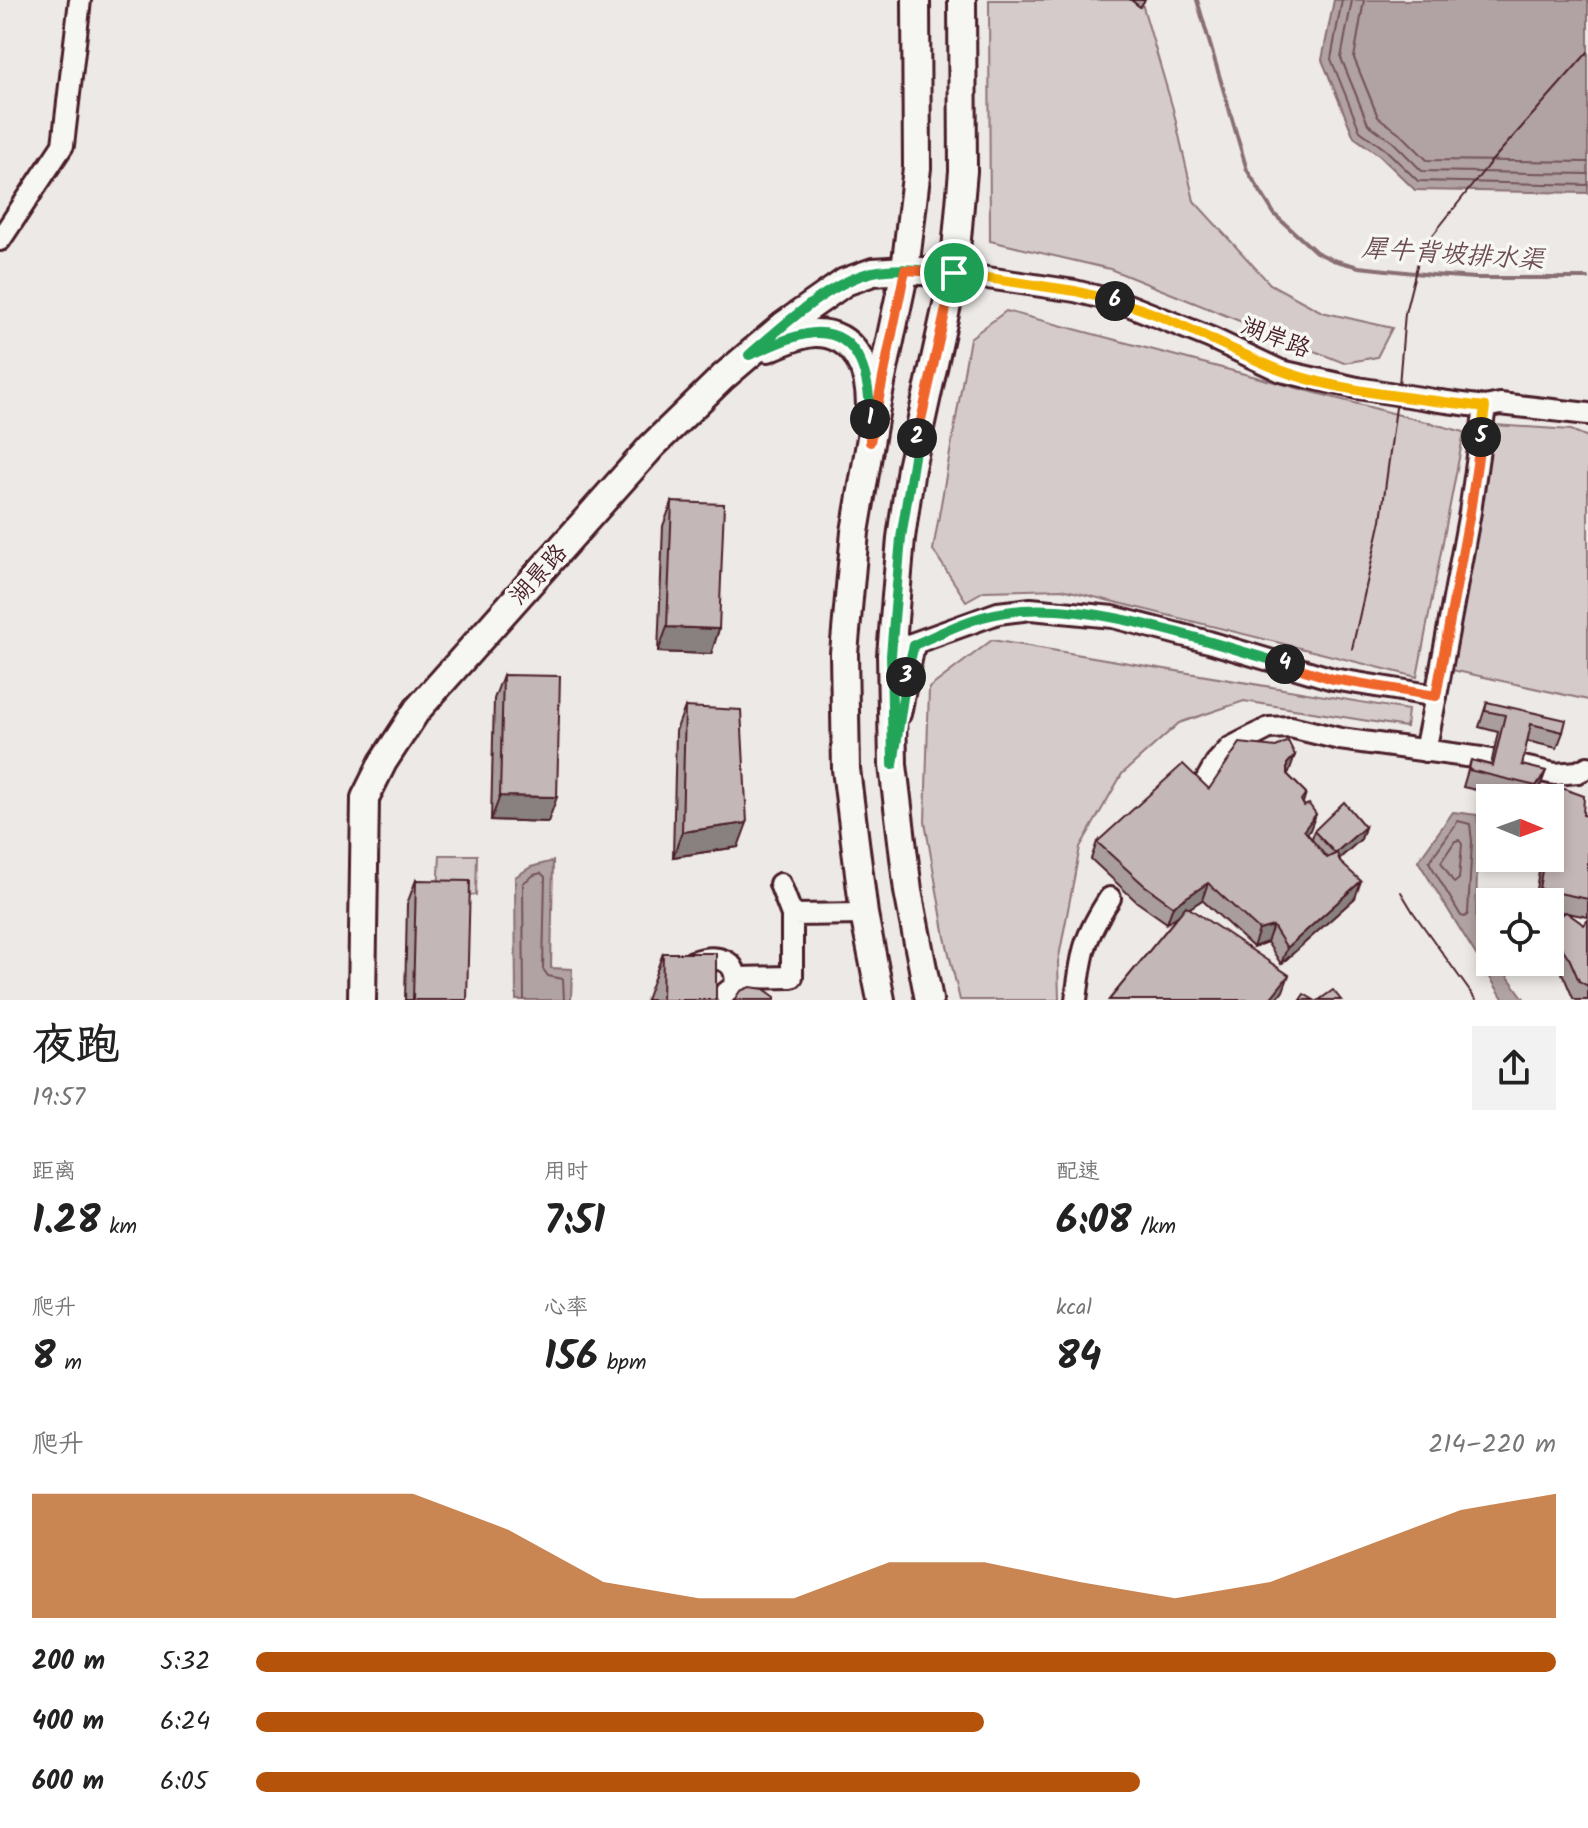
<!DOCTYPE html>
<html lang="zh">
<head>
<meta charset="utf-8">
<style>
  :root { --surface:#fff; --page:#f2f2f2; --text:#222; --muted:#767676; --accent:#b45309 }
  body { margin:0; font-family:Kalam,"LXGW WenKai TC",sans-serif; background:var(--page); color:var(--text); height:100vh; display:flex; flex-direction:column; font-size:30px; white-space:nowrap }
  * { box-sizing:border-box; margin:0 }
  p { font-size:26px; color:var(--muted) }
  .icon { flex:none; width:44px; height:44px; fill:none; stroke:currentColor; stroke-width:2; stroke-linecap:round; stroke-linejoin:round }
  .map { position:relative; height:1000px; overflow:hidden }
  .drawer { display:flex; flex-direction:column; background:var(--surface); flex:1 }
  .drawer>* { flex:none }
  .needle { width:52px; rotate:91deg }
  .controls { position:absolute; left:1476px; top:784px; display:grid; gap:16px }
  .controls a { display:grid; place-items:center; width:88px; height:88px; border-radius:0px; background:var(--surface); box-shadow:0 4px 12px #0003; font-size:40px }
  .pin { position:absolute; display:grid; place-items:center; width:68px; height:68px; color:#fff; margin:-34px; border:4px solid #fff; border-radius:50%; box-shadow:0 2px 8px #0007 }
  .km { position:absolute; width:40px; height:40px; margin:-20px; border-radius:50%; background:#222; color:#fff; font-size:22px; line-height:40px; text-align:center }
  .round { display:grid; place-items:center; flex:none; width:84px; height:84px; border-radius:0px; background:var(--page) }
  .headline { display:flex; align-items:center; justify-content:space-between; height:136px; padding:0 32px }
  h1 { font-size:44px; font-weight:700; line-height:60px }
  .figures { display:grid; grid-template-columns:repeat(3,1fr); gap:12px; height:136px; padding:8px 32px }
  .figures div { display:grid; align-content:center }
  .figures b { font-size:40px; font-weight:700 }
  .figures small { font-size:22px; font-weight:400 }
  .figures p { font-size:22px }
  .chart { height:224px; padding:16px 32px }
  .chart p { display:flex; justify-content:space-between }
  .chart svg { width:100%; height:144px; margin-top:8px; fill:var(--accent); opacity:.7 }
  ul { padding:0 32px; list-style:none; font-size:26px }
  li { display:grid; grid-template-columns:128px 96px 1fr; align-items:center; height:60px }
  li i { height:20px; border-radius:10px; background:var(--accent) }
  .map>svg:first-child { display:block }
  .green { fill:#d4cbca; stroke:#8f757a; stroke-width:2 }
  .water { fill:#b1a2a3; stroke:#886e73; stroke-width:2 }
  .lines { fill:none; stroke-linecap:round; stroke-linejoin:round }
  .shore { stroke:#73535b; stroke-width:2 }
  .stream { stroke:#886e73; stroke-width:4 }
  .minor-casing { stroke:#4a1f2b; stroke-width:26 }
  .major-casing { stroke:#4a1f2b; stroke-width:32 }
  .minor { stroke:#f6f6f2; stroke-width:20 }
  .major { stroke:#f6f6f2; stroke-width:26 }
  .tram { stroke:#4a1f2b; stroke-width:2 }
  .minor-bridge-casing { stroke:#4a1f2b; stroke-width:26; stroke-linecap:butt }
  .minor-bridge { stroke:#f6f6f2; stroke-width:20 }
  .wall { fill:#a99d9d; stroke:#4a1f2b; stroke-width:2 }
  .shaded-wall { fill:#898080; stroke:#4a1f2b; stroke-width:2 }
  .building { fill:#c4b7b7; stroke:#4a1f2b; stroke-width:2 }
  .split-1-casing { stroke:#fff; stroke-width:16 }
  .split-2-casing { stroke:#fff; stroke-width:16 }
  .split-3-casing { stroke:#fff; stroke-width:16 }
  .split-4-casing { stroke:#fff; stroke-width:16 }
  .split-5-casing { stroke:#fff; stroke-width:16 }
  .split-6-casing { stroke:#fff; stroke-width:16 }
  .split-7-casing { stroke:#fff; stroke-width:16 }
  .split-1 { stroke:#22a559; stroke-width:10 }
  .split-2 { stroke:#f0652b; stroke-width:10 }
  .split-3 { stroke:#22a559; stroke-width:10 }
  .split-4 { stroke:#22a559; stroke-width:10 }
  .split-5 { stroke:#f0652b; stroke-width:10 }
  .split-6 { stroke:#f5b400; stroke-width:10 }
  .split-7 { stroke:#f5b400; stroke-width:10 }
  .labels { text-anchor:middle; stroke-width:7; stroke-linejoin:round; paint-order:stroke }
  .street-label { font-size:24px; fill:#4a1f2b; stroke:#f6f6f2 }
  .water-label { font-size:26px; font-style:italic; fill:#6e4d55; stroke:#f6f6f2 }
</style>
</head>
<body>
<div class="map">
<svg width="1588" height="1000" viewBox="0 0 1588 1000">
  <rect width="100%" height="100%" fill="#ece9e6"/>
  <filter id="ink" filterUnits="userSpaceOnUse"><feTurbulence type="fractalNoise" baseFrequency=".0125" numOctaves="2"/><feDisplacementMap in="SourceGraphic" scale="16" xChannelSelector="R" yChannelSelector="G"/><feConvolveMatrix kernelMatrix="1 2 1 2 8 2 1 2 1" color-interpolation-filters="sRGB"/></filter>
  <g filter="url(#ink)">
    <g class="green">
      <path d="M 989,0 L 1141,0 L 1173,109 L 1194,201 L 1270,284 L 1322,312 L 1392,328 L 1377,357 L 1344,363 L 1110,269 L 990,241 Z"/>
      <path d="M 1006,311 L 1464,432 L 1417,677 L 1062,589 L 984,591 L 966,601 L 933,550 L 970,338 Z"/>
      <path d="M 1494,425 L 1571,430 L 1588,437 L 1588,700 L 1452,670 Z"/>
      <path d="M 992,640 L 1408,710 L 1406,727 L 1244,701 L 1179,723 L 1122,774 L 1080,847 L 1058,962 L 1059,1000 L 960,1000 L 945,937 L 925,822 L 929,688 Z"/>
      <path d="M 440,855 L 477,855 L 476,895 L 438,893 Z"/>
    </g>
    <g class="water">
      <path d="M 1334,0 L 1588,0 L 1588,193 L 1415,190 L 1380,156 L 1354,137 L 1322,60 Z"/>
      <path d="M 1453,812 L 1477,815 L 1480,841 L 1477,869 L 1476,922 L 1490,951 L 1490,962 L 1497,962 L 1525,1000 L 1504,1000 L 1418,861 Z"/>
      <path d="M 553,861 L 551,968 L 572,969 L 571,1000 L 516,1000 L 515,877 L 531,867 Z"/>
    </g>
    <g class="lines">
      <g class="shore">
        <path d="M 1342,0 L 1331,59 L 1360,131 L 1386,150 L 1418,181 L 1588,185"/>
        <path d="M 1352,0 L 1341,58 L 1368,124 L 1393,142 L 1422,171 L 1588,174"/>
        <path d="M 1364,0 L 1354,58 L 1378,117 L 1401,134 L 1427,160 L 1588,162"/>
        <path d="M 1458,821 L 1470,824 L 1472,841 L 1468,914 L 1465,917 L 1461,916 L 1429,862 Z"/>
        <path d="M 1459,840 L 1462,844 L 1459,879 L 1454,883 L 1441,862 L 1455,841 Z"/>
        <path d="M 524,1000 L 523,883 L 534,875 L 541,873 L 545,877 L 543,969 L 548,976 L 563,979 L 564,1000"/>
      </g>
      <path class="stream" d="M 1197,0 L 1247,170 L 1275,215 L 1316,252 L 1333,260 L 1359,267 L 1433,275 L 1475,278 L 1588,278"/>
      <g class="minor-casing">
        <g id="minor">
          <path d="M 0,240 L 63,145 L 80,0"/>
          <path d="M 954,273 L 1075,291 L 1123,303 L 1211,338 L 1281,371 L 1357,388"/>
          <path d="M 1440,401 L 1485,407 L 1500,404 L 1588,414"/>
          <path d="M 893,626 L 898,641 L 906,646 L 998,613 L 1031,609 L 1113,617 L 1209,642 L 1333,679 L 1436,696 L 1470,512 L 1485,407"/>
          <path d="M 900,714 L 914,645"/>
          <path d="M 1425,751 L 1436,696"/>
          <path d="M 1198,795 L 1216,763 L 1230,748 L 1269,728 L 1291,727 L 1340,739 L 1481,758 L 1555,774 L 1578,772 L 1588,767"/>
          <path d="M 780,884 L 792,915"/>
          <path d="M 736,978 L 792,977 L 792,915 L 864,914"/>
          <path d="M 703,1000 L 687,994 C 683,983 685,971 693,962 C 714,954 740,958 735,986 L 717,1000"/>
          <path d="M 1076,1000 C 1082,953 1083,939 1110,898"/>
        </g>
      </g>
      <g class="major-casing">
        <g id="major">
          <path d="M 768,348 C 783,342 800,333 816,333 C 855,333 870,371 870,405"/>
          <path d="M 362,1000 L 365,798 L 383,762 L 417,710 L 652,446 L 723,377 L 784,325 L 845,282 L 873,272 L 905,270 L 954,273"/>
          <path d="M 881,1000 L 864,914 L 846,769 L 844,653 L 855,532 L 877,402 L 905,270 L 917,168 L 916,0"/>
          <path d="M 929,1000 L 908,891 L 893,765 L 891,655 L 901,538 L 911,468 L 954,273 L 963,171 L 962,0"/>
        </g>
      </g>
      <use href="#minor" class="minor"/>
      <use href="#major" class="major"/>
      <g class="tram">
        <path d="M 1352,649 L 1381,520 L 1399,385 L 1405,313 L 1421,250 L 1489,164 L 1588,52"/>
        <path d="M 1401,892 L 1413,912 L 1476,1000"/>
      </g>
      <g class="minor-bridge-casing">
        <path id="minor-bridge" d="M 1357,388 L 1440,401"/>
      </g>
      <use href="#minor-bridge" class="minor-bridge"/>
    </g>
    <g class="wall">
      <path d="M 1131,0 L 1145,0 L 1140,7 Z"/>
      <path d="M 672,502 L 719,629 L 711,654 L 658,652 L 663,526 Z"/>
      <path d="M 503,675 L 548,822 L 491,820 L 494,699 Z"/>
      <path d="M 1487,702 L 1563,732 L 1557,748 L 1527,741 L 1522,765 L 1540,787 L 1533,798 L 1511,798 L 1463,787 L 1471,760 L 1491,765 L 1498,732 L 1479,727 Z"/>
      <path d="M 685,707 L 738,847 L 673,857 L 676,731 Z"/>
      <path d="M 1295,755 L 1287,774 L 1306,793 L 1303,803 L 1304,806 L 1316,814 L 1307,834 L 1312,839 L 1314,831 L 1365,827 L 1361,839 L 1339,859 L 1355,898 L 1281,964 L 1267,942 L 1253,947 L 1202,900 L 1189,908 L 1283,991 L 1276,1000 L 1109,1000 L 1178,916 L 1167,923 L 1137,902 L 1091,859 L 1097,842 Z"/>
      <path d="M 1556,786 L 1583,815 L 1588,816 L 1588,917 L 1567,913 L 1584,925 L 1588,920 L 1588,1000 L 1576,1000 L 1573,998 L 1564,977 L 1550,956 L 1550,923 L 1566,913 L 1550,909 L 1550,902 L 1534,902 L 1541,858 L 1550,858 L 1550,802 Z"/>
      <path d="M 416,880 L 467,1000 L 405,1000 L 407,904 Z"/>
      <path d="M 663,953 L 716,1000 L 646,1000 Z"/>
    </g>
    <g class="shaded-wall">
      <path d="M 667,627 L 719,629 L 711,654 L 658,652 Z"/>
      <path d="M 1295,755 L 1289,772 L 1281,781 L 1287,764 Z"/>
      <path d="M 1546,771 L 1540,787 L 1532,798 L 1536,786 Z"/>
      <path d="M 500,796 L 557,797 L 548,822 L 491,820 Z"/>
      <path d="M 1316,814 L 1310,830 L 1298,847 L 1304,830 Z"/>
      <path d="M 747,823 L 738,847 L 673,857 L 682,832 Z"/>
      <path d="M 1365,827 L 1361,839 L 1331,866 L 1335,853 Z"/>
      <path d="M 1361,881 L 1355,898 L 1281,964 L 1287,948 Z"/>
      <path d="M 1208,883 L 1202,900 L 1167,923 L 1173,906 Z"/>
      <path d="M 1273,926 L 1267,942 L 1253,947 L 1259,930 Z"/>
      <path d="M 1289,975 L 1283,991 L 1276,1000 L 1269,1000 Z"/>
    </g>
    <g class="building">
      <path d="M 672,502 L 724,504 L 719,629 L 667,627 Z"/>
      <path d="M 503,675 L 560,676 L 557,797 L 500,796 Z"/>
      <path d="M 1487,702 L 1566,720 L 1563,732 L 1531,724 L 1522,765 L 1546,771 L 1536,786 L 1469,770 L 1471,760 L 1493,766 L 1505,715 L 1485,711 Z"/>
      <path d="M 685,707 L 741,710 L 747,823 L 682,832 Z"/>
      <path d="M 1288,741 L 1295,755 L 1287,764 L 1287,774 L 1306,793 L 1301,800 L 1304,806 L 1309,804 L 1316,814 L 1304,830 L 1327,858 L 1337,853 L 1340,862 L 1361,881 L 1287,948 L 1273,926 L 1259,930 L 1208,883 L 1173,906 L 1144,885 L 1097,842 L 1183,764 L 1209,789 L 1240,743 L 1276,747 Z"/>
      <path d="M 1556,786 L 1584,796 L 1583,815 L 1588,816 L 1588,899 L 1539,889 L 1544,858 L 1550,858 L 1550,822 Z"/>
      <path d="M 1344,802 L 1365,827 L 1335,853 L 1314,831 Z"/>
      <path d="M 416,880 L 470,881 L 467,1000 L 413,1000 Z"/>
      <path d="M 1186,906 L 1289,975 L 1269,1000 L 1109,1000 Z"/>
      <path d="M 1566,912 L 1584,925 L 1588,920 L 1588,986 L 1579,981 L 1570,960 L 1550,929 L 1550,923 Z"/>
      <path d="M 663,953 L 716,953 L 716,1000 L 662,1000 Z"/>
      <path d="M 750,987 L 764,989 L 775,997 L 775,1000 L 734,1000 L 740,991 Z"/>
      <path d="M 1333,990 L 1341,1000 L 1319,1000 Z"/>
      <path d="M 1304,994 L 1314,1000 L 1300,1000 Z"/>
    </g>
  </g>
  <g class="lines" filter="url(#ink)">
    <g class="split-1-casing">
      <path id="split-1" d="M 870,419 C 870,382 862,330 814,333 C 792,335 770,347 749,355 C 783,326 829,282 873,272 C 899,266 927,271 954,273"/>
    </g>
    <g class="split-2-casing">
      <path id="split-2" d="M 870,419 L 870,442 L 905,270 L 954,273 L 917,438"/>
    </g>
    <g class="split-3-casing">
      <path id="split-3" d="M 906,677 L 893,765 L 891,655 L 901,538 L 917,438"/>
    </g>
    <g class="split-4-casing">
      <path id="split-4" d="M 906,677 L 914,645 C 941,633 970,618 1000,613 C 1081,597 1205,641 1285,664"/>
    </g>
    <g class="split-5-casing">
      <path id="split-5" d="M 1285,664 L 1333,679 L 1436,696 L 1470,512 L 1481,437"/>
    </g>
    <g class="split-6-casing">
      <path id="split-6" d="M 1115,301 C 1173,316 1225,349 1280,370 C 1337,392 1423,399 1485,407 L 1481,437"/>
    </g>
    <g class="split-7-casing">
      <path id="split-7" d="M 954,273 L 1075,291 L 1115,301"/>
    </g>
    <use href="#split-1" class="split-1"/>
    <use href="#split-2" class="split-2"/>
    <use href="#split-3" class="split-3"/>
    <use href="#split-4" class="split-4"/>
    <use href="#split-5" class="split-5"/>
    <use href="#split-6" class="split-6"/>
    <use href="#split-7" class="split-7"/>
  </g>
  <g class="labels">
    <g class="street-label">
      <text transform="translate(1276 337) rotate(21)" y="8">湖岸路</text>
      <text transform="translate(538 574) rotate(-48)" y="8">湖景路</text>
    </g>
    <g class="water-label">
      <text transform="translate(1453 253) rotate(4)" y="9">犀牛背坡排水渠</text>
    </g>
  </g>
</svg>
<div class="controls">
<a><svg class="needle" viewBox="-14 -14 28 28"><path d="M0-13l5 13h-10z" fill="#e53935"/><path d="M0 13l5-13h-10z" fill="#767676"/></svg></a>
<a><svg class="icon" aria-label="locate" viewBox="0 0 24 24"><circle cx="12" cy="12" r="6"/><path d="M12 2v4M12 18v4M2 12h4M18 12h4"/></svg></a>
</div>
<div class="pin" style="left:954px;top:273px;background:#1e9e55"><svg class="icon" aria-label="arrive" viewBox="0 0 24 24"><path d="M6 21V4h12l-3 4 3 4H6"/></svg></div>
<b class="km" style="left:870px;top:419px">1</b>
<b class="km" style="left:917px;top:438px">2</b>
<b class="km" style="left:906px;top:677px">3</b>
<b class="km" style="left:1285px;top:664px">4</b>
<b class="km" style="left:1481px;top:437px">5</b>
<b class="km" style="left:1115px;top:301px">6</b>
</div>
<section class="drawer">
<div class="headline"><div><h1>夜跑</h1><p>19:57</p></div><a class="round"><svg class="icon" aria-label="share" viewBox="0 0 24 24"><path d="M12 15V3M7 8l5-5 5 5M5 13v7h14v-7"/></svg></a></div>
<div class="figures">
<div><p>距离</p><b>1.28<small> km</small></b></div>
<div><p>用时</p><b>7:51</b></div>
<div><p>配速</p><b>6:08<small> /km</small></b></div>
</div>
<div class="figures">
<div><p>爬升</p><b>8<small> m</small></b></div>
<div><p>心率</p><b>156<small> bpm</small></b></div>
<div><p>kcal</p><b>84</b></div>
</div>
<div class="chart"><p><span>爬升</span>214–220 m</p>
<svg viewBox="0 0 160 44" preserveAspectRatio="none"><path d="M0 44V6L10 6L20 6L30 6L40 6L50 17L60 33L70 38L80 38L90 27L100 27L110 33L120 38L130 33L140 22L150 11L160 6V44z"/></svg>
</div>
<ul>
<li><b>200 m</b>5:32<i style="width:100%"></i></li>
<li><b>400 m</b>6:24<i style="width:56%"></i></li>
<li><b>600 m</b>6:05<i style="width:68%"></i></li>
</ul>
</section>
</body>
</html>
